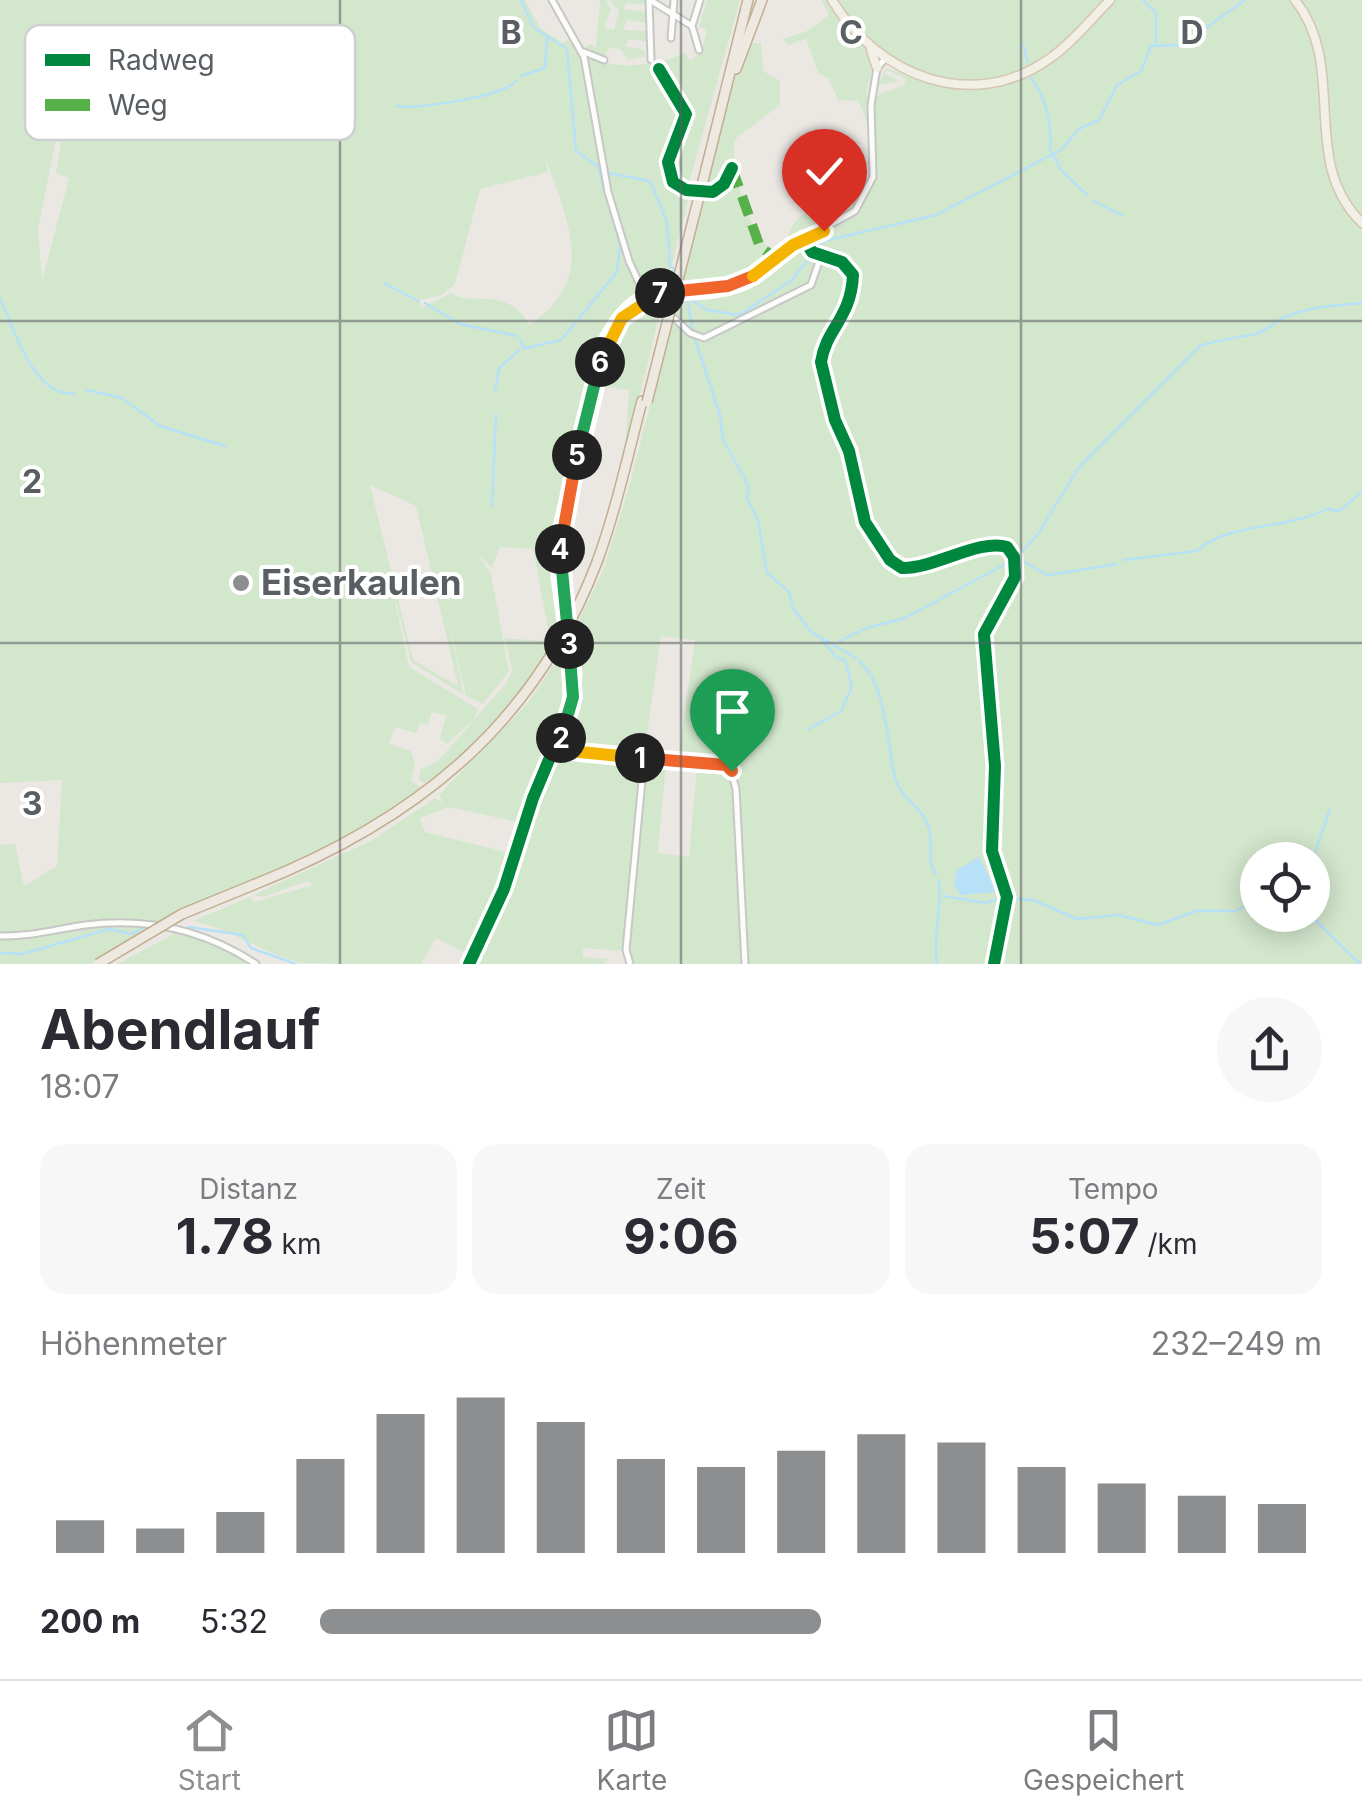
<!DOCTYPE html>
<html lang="de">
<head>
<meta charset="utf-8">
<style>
  :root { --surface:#fff; --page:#f7f7f7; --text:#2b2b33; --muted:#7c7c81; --line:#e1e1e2; --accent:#8c8e90 }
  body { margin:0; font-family:Inter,sans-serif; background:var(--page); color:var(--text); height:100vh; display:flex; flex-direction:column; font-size:38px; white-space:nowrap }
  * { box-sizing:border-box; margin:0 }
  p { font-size:32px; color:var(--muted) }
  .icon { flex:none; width:55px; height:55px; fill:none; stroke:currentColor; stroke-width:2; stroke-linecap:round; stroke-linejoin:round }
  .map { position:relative; height:964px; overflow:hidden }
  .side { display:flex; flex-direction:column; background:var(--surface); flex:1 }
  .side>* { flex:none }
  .buttons { position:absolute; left:1240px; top:842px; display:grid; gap:20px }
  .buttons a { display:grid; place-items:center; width:90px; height:90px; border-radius:50%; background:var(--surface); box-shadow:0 5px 25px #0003; font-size:50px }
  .pin { position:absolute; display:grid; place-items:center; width:85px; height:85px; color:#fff; margin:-102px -42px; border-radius:50% 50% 50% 0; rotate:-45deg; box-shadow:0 0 10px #0007 }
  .pin .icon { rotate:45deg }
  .km { position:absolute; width:50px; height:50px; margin:-25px; border-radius:50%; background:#222; color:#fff; font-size:28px; line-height:50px; text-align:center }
  .round { display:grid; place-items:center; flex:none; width:105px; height:105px; border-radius:52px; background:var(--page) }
  .head { display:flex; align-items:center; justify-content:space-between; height:170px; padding:0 40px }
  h1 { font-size:55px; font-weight:700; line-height:75px }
  .stats { display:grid; grid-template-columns:repeat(3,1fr); gap:15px; height:170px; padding:10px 40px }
  .stats div { display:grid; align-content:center; border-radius:25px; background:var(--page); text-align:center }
  .stats b { font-size:50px; font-weight:700 }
  .stats small { font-size:28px; font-weight:400 }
  .stats p { font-size:28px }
  .chart { height:280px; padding:20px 40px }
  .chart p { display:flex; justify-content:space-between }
  .chart svg { width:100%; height:180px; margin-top:10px; stroke:var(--accent); stroke-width:6 }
  ul { padding:0 40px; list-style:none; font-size:32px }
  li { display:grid; grid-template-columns:160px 120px 1fr; align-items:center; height:75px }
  li i { height:25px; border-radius:12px; background:var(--accent) }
  .tab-bar { display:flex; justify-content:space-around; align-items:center; height:140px; border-top:2px solid var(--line); background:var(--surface); font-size:28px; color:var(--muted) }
  .tab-bar a { display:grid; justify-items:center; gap:5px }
  .tab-bar .active { color:var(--accent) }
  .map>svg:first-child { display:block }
  .green { fill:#d3e7cd; fill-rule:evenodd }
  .water { fill:#b6e1f7 }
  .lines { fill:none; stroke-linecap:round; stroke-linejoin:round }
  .stream { stroke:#b6e1f7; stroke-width:2.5 }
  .minor-casing { stroke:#c7c7c6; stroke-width:9 }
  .major-casing { stroke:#d4c6b0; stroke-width:11 }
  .highway-casing { stroke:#c2ae91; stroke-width:12 }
  .minor { stroke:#fcfcfb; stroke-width:5 }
  .major { stroke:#f2efe7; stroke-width:8 }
  .highway { stroke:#eee9e0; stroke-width:9 }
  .minor-bridge-casing { stroke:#c7c7c6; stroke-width:9; stroke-linecap:butt }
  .highway-bridge-casing { stroke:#c2ae91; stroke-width:12; stroke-linecap:butt }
  .minor-bridge { stroke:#fcfcfb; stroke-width:5 }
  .highway-bridge { stroke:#eee9e0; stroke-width:9 }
  .quiet { stroke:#58b04a; stroke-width:10; stroke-dasharray:20 10; stroke-linecap:butt }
  .cycleway-casing { stroke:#fff; stroke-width:19 }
  .cycleway { stroke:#00873e; stroke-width:12 }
  .split-1-casing { stroke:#fff; stroke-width:20 }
  .split-2-casing { stroke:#fff; stroke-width:20 }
  .split-3-casing { stroke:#fff; stroke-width:20 }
  .split-4-casing { stroke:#fff; stroke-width:20 }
  .split-5-casing { stroke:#fff; stroke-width:20 }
  .split-6-casing { stroke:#fff; stroke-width:20 }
  .split-7-casing { stroke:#fff; stroke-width:20 }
  .split-8-casing { stroke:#fff; stroke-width:20 }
  .split-9-casing { stroke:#fff; stroke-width:20 }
  .split-1 { stroke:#f0652b; stroke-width:12 }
  .split-2 { stroke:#f5b400; stroke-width:12 }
  .split-3 { stroke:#22a559; stroke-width:12 }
  .split-4 { stroke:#22a559; stroke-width:12 }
  .split-5 { stroke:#f0652b; stroke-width:12 }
  .split-6 { stroke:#22a559; stroke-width:12 }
  .split-7 { stroke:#f5b400; stroke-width:12 }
  .split-8 { stroke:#f0652b; stroke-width:12 }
  .split-9 { stroke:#f5b400; stroke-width:12 }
  .grid { fill:none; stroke:#595e63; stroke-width:2.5; stroke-opacity:0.55 }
  .poi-dot { fill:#8c8e90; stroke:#fff; stroke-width:4 }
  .labels { text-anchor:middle; stroke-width:8; stroke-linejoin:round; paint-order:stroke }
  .poi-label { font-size:35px; font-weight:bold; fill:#595e63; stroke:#fff; text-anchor:start }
  .key { fill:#fff; stroke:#cdcfd0; stroke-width:2.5 }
  .key-label { font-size:28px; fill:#595e63 }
  .grid-label { font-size:32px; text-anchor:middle; font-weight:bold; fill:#595e63; stroke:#fff; stroke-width:8; stroke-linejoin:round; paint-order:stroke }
</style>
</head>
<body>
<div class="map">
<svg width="1362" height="964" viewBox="0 0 1362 964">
  <rect width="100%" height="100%" fill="#ebe8e4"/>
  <g class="green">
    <path d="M 0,0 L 525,0 L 541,29 L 563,43 L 571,39 C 593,74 650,69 685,53 L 690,61 L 701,52 L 707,30 L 699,27 L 707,0 L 740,0 L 687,190 L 690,192 L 625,454 L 629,390 L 597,386 L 577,469 L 571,468 L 558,544 L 562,627 L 514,702 L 430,786 L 419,780 L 420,770 L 438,761 L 507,682 L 512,671 L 505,638 L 541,641 L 549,634 L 533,549 L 500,547 L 511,517 L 492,568 L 477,553 L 491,574 L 509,671 L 483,704 L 466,696 L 447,614 L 464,695 L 411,662 L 391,582 L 409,667 L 478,709 L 474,719 L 447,744 L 440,739 L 446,715 L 432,712 L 428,725 L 420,723 L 417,733 L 395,727 L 389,744 L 411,751 L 415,765 L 411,781 L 425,790 L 325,851 L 166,917 L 91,964 L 0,964 L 0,845 L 15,844 L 24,886 L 57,866 L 62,780 L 0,783 ZM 56,139 L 61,141 L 56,173 L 69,178 L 42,281 L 38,229 ZM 545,156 C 567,221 599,279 529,325 C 506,283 468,308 452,293 L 420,308 L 420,300 L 442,295 L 455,284 L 480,189 L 548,172 ZM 370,485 L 416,506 L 458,686 L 413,660 Z"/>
    <path d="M 600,0 L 606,0 L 611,9 L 604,28 L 614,30 L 619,11 L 609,0 L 646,0 L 646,5 L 626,3 L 624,9 L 647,12 L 647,23 L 627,20 L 623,30 L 647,31 L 647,41 L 628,40 L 625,46 L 644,50 L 645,56 L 629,60 L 620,49 L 609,48 L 605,56 L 584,49 L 589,44 L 596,48 Z"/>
    <path d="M 763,0 L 748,52 L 753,43 L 761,43 L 763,71 L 780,81 L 780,105 L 735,139 C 729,164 750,239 773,251 L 788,240 C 789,208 843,197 867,187 C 878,162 871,125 858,101 L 838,100 L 828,78 L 819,74 L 806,39 L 788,45 L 783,39 L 807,31 L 829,15 L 821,0 L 827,0 L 874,60 L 866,94 L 875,96 L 904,85 L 906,79 L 887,70 L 885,74 L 899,81 L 878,85 L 886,68 C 903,73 919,82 937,86 C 1023,104 1061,51 1116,0 L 1289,0 C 1346,67 1295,164 1362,228 L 1362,964 L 628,964 L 623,951 L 583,948 L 583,957 L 608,959 L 603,964 L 466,964 L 470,955 L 436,938 L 421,964 C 384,964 338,964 303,963 C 263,954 232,929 193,921 L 250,897 L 254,902 L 313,885 L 308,881 L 263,897 L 253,895 L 371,841 L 435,798 L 443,803 L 439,795 L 528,703 L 566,646 L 569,653 L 572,636 L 604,568 L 630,484 L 728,98 ZM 661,636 L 695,640 L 678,758 L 644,755 ZM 666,762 L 697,765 L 689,857 L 658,853 ZM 449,807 L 522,823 L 514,854 L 425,832 L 420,818 ZM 1258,860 L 1312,860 L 1312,915 L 1258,915 Z"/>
    <path d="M 836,0 L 1105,0 C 1086,20 1067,43 1043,58 C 964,111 886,67 836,0 Z"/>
    <path d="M 1299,0 L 1362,0 L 1362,218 C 1308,153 1349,65 1299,0 Z"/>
    <path d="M 176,933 L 227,948 L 253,964 L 117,964 Z"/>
  </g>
  <path class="water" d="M 979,857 L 996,892 L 960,895 L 954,884 L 957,870 Z"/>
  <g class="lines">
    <g class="stream">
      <path d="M 521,0 L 534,28 L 567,49 L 576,151 L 608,173 L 650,181 L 667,222 L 670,265 L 676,273"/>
      <path d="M 1143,0 L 1156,13 L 1156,45"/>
      <path d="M 1023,44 L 1028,62"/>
      <path d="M 521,76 L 545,68 L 547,36"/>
      <path d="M 1031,78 C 1046,96 1052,126 1050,150"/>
      <path d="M 397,106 C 417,110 504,96 516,81"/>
      <path d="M 1052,152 L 1061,170 L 1087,195"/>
      <path d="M 1093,201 L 1123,216"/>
      <path d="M 816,249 L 824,241 L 936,215 L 1061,150 L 1079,129 L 1099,120 L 1117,85 L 1141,71 L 1151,46 L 1182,45 L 1245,0"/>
      <path d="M 384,283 L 418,301"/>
      <path d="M 687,297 L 707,310 L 739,315 L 791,281 L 810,258"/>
      <path d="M 0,298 C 14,328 33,397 74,393"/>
      <path d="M 687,298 L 693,332"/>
      <path d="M 425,303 L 460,324 L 517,336"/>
      <path d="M 520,339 L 524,349"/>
      <path d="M 695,339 L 720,415 L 723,439 L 749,487 L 747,498 L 758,521 L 767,573 L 789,592 L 793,608 L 811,632 L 856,658"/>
      <path d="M 526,348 L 561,340 L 617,272 L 620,245 L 598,167"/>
      <path d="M 87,390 L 122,398 L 160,426 L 225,446"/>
      <path d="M 495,391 L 499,368 L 519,350"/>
      <path d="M 492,505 L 496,414"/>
      <path d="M 1016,559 L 1038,534 L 1079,467 L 1200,346 C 1219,339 1233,339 1255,334 C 1264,332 1273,324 1281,319 C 1304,307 1335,305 1362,303"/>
      <path d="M 1020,560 L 1048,575 L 1117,564"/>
      <path d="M 1124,560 L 1197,551 C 1228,522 1287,530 1327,509 L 1339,511 L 1362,492"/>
      <path d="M 840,641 L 866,628 L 905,618 L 1013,560"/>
      <path d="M 859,661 C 887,684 887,745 895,778 C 900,799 923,806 929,828 C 933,843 926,861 936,874"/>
      <path d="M 809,729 L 841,711 L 852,686 L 845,660 L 837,658 L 822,640"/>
      <path d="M 1312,861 L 1330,809"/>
      <path d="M 943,896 L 985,903 L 999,899"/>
      <path d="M 1015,899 L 1033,900 L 1077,919 L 1118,915 L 1158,925 L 1196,911 L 1236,911 L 1258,899"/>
      <path d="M 1310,915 L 1360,964"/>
      <path d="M 189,927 L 243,935 L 251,948 L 296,964"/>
      <path d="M 0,953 L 22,954 L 109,929 L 132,934 L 145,926"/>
      <path d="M 937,964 C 933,935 942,910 939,880"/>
    </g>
    <g class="minor-casing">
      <g id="minor">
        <path d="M 552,0 L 584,57 L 608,192 L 629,261 L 646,298"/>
        <path d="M 649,0 L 651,60"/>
        <path d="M 650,0 L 692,26 L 700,0"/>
        <path d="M 692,26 L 699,50"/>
        <path d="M 671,38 L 674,0"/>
        <path d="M 584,52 L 604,60"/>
        <path d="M 654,299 L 690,333 L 704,338 L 811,285 L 821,256 L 811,251 L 804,239"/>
        <path d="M 564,613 L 560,567 L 563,518 L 597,374 L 611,332 L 627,312 L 651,296 L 742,282 L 793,245 L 855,211 L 873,177 L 871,105 L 877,68 L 885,59"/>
        <path d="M 556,747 L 730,767 L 736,789 L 745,964"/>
        <path d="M 0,936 C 29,937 57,929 85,925 C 147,917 205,930 256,964"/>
        <path d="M 469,964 C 495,909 514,855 533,797 C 554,735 579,722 570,650"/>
        <path d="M 630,964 L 626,950 L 644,759"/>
      </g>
    </g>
    <g class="major-casing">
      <g id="major">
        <path d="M 832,0 C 877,75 971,114 1049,59 C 1072,43 1090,20 1110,0"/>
        <path d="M 1295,0 C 1349,67 1298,161 1362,223"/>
        <path d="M 871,50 L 877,68"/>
      </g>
    </g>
    <g class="highway-casing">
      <g id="highway">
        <path d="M 736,69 L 762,0"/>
        <path d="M 706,169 L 748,0"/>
        <path d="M 253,885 C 413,822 534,727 597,562 C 616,510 628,455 642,401"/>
      </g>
    </g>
    <use href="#minor" class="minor"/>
    <use href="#major" class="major"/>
    <use href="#highway" class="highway"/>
    <g class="minor-bridge-casing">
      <path id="minor-bridge" d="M 564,613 L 570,650"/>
    </g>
    <g class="highway-bridge-casing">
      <g id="highway-bridge">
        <path d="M 647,402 L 706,169"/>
        <path d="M 98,964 L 182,914 L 253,885"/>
      </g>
    </g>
    <use href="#minor-bridge" class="minor-bridge"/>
    <use href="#highway-bridge" class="highway-bridge"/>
    <path class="quiet" d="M 732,168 L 760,247 L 776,258"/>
    <g class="cycleway-casing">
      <g id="cycleway">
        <path d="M 659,69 L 686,114 L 668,162 L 673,182 L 686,190 L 713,192 L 724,184 L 732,168"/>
        <path d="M 469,964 L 504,889 L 533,798 L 571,707 L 573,673 L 560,577 L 561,531 L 606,343 C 642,270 682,303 739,283 C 764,274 780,251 804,239 L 812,252 L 842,262 L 853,275 C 851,319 826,328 821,362 L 835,420 L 849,451 L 865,522 L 890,560 L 902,568 C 934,569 980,538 1007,547 L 1014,557 L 1015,577 L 984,634 L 995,766 L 992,851 L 1007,897 L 994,964"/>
      </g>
    </g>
    <use href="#cycleway" class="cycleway"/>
  </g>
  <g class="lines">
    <g class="split-1-casing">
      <path id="split-1" d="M 640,758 L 726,765 L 732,771"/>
    </g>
    <g class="split-2-casing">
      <path id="split-2" d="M 561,738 L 556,748 L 560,750 L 640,758"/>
    </g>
    <g class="split-3-casing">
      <path id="split-3" d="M 561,738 L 573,697 L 569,644"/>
    </g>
    <g class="split-4-casing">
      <path id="split-4" d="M 560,549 L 569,644"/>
    </g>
    <g class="split-5-casing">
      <path id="split-5" d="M 560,549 L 577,455"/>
    </g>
    <g class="split-6-casing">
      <path id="split-6" d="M 577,455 L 600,362"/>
    </g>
    <g class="split-7-casing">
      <path id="split-7" d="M 600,362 L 622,318 L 660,293"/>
    </g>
    <g class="split-8-casing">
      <path id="split-8" d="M 660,293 L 728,286 L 753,276"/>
    </g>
    <g class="split-9-casing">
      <path id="split-9" d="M 753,276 L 793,245 L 824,231"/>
    </g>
    <use href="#split-1" class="split-1"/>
    <use href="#split-2" class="split-2"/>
    <use href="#split-3" class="split-3"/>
    <use href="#split-4" class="split-4"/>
    <use href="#split-5" class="split-5"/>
    <use href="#split-6" class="split-6"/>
    <use href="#split-7" class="split-7"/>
    <use href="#split-8" class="split-8"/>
    <use href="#split-9" class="split-9"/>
  </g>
  <path class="grid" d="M 340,0 L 340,964M 681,0 L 681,964M 1021,0 L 1021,964M 0,321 L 1362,321M 0,643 L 1362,643"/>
  <circle class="poi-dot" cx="241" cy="583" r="10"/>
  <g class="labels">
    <g class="poi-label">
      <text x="261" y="595">Eiserkaulen</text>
    </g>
  </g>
  <rect x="25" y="25" width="330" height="115" rx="15" class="key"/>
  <rect x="45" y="54" width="45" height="12" fill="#00873e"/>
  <rect x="45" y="99" width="45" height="12" fill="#58b04a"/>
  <g class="key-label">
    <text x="108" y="70">Radweg</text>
    <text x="108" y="115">Weg</text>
  </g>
  <g class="grid-label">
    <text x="511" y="44">B</text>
    <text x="851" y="44">C</text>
    <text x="1192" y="44">D</text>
    <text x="32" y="493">2</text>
    <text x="32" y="815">3</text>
  </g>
</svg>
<div class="buttons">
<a><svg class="icon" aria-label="locate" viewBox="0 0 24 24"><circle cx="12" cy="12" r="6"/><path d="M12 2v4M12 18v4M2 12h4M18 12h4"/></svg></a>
</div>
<div class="pin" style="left:732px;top:771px;background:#1e9e55"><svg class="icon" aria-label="arrive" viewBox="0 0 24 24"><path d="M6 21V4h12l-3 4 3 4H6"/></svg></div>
<div class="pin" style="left:824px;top:231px;background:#d93025"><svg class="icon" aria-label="check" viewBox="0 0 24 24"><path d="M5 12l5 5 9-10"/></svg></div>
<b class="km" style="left:640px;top:758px">1</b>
<b class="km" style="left:561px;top:738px">2</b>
<b class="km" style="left:569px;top:644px">3</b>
<b class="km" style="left:560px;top:549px">4</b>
<b class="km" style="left:577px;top:455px">5</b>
<b class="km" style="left:600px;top:362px">6</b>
<b class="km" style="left:660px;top:293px">7</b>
</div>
<section class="side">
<div class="head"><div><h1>Abendlauf</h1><p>18:07</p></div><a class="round"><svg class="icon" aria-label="share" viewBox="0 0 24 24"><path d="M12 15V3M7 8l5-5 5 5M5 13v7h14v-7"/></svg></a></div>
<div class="stats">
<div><p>Distanz</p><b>1.78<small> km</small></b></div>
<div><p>Zeit</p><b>9:06</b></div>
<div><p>Tempo</p><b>5:07<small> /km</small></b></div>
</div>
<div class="chart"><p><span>Höhenmeter</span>232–249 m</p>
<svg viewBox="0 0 160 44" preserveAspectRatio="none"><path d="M5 44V36M15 44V38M25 44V34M35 44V21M45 44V10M55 44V6M65 44V12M75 44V21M85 44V23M95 44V19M105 44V15M115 44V17M125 44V23M135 44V27M145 44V30M155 44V32"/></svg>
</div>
<ul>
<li><b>200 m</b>5:32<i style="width:50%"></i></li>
</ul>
</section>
<nav class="tab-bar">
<a class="active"><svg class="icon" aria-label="home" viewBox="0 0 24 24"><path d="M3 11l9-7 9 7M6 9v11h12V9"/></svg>Start</a>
<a><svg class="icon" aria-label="map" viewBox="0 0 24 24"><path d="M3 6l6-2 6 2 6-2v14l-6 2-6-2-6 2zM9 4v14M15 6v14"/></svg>Karte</a>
<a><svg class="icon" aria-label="saved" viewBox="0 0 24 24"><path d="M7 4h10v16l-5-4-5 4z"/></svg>Gespeichert</a>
</nav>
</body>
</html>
